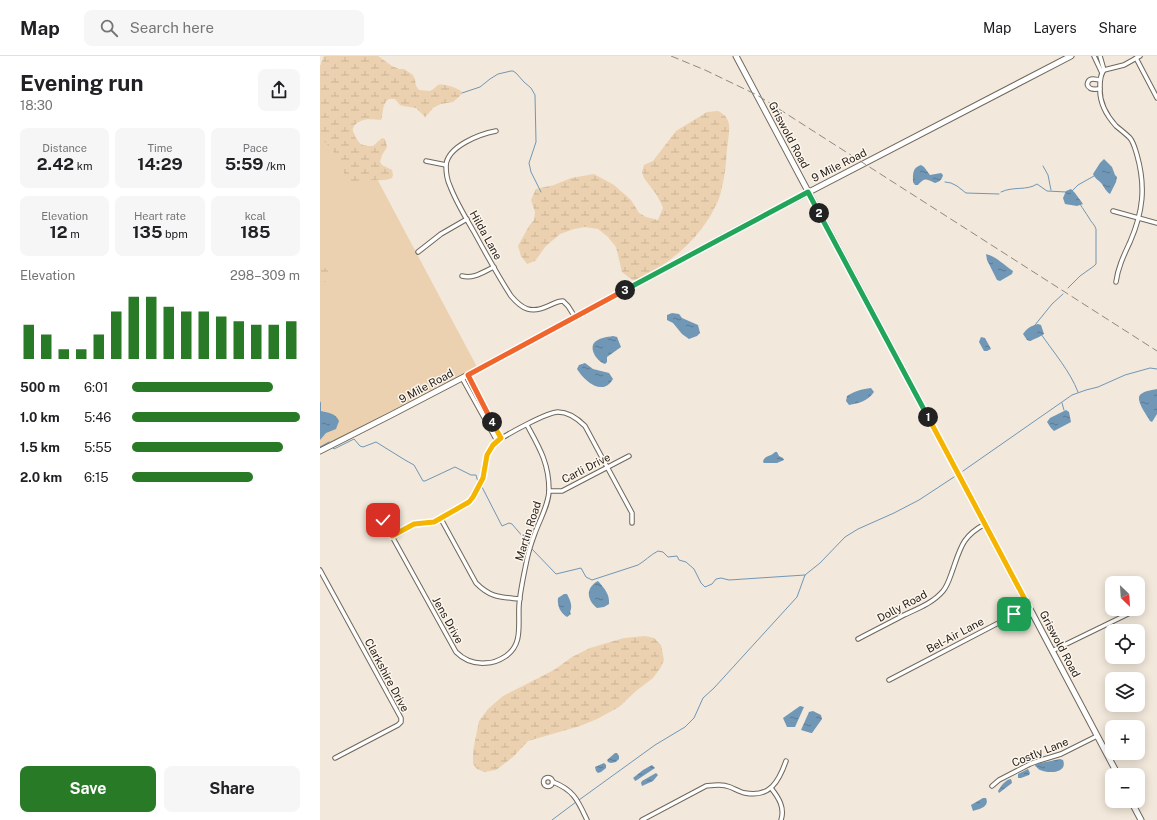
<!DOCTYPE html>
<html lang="en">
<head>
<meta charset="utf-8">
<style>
  :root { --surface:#fff; --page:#f6f6f6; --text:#202124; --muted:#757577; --line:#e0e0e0; --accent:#287a26 }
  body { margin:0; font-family:"Public Sans",sans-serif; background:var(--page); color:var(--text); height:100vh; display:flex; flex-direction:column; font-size:15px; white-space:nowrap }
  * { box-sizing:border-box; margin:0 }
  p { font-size:13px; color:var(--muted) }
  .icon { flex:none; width:22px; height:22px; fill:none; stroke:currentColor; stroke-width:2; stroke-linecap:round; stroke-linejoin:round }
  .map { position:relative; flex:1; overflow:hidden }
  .panel { display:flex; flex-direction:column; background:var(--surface); width:320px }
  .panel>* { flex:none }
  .needle { width:26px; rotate:155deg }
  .buttons { position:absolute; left:785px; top:520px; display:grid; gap:8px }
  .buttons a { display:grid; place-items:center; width:40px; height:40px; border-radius:8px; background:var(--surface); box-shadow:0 2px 10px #0003; font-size:20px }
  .pin { position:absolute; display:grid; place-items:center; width:34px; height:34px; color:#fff; margin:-17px; border-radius:8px; box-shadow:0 2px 6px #0006 }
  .km { position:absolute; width:20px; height:20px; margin:-10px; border-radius:50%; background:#222; color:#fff; font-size:11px; line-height:20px; text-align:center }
  .round { display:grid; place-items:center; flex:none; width:42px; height:42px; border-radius:8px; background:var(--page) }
  .overview { display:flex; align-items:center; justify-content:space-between; height:68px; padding:0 20px }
  h1 { font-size:22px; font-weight:700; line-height:30px }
  .stats { display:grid; grid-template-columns:repeat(3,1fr); gap:6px; height:68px; padding:4px 20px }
  .stats div { display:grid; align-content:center; border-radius:8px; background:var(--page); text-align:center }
  .stats b { font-size:17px; font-weight:700 }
  .stats small { font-size:11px; font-weight:400 }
  .stats p { font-size:11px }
  .chart { height:112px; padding:8px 20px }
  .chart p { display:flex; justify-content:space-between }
  .chart svg { width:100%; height:72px; margin-top:4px; stroke:var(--accent); stroke-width:6 }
  .cta { display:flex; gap:8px; margin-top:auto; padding:8px 20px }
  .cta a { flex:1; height:46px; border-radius:8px; background:var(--accent); color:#fff; font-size:16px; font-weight:700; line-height:46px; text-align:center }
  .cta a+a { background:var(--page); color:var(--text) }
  ul { padding:0 20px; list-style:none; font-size:13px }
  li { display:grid; grid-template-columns:64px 48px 1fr; align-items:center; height:30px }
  li i { height:10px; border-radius:5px; background:var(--accent) }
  header { display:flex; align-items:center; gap:24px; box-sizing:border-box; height:56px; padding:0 20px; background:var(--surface); border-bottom:1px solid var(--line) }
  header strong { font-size:19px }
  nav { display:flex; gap:22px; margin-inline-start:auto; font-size:14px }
  .search { width:280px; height:36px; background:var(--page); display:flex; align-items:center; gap:10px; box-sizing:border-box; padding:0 14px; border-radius:8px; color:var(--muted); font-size:15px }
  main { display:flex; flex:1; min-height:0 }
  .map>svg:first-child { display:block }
  .grass { fill:#ebd1af }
  .wetland { fill:url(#wetland-marsh) }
  .water { fill:url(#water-ripples) }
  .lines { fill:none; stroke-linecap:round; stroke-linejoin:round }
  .stream { stroke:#7097b6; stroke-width:1 }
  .street-casing { stroke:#6f675b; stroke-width:5.5 }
  .secondary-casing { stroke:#6f675b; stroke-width:7 }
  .street { stroke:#fff; stroke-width:3.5 }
  .secondary { stroke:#fff; stroke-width:5 }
  .rail { stroke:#908a80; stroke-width:1; stroke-dasharray:8 4; stroke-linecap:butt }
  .split-1-casing { stroke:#fff; stroke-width:8 }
  .split-2-casing { stroke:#fff; stroke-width:8 }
  .split-3-casing { stroke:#fff; stroke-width:8 }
  .split-4-casing { stroke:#fff; stroke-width:8 }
  .split-5-casing { stroke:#fff; stroke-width:8 }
  .split-1 { stroke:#f5b400; stroke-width:5 }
  .split-2 { stroke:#22a559; stroke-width:5 }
  .split-3 { stroke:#22a559; stroke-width:5 }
  .split-4 { stroke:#f0652b; stroke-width:5 }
  .split-5 { stroke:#f5b400; stroke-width:5 }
  .labels { text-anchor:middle; stroke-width:3; stroke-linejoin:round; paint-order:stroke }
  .street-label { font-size:11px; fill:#25221d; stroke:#fef6ec }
</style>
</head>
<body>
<header>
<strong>Map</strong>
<div class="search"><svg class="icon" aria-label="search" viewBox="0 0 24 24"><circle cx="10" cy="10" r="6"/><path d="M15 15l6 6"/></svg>Search here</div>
<nav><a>Map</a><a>Layers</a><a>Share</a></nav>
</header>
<main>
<section class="panel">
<div class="overview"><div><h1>Evening run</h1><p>18:30</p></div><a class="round"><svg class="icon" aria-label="share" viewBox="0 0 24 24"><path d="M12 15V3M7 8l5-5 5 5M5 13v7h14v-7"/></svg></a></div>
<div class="stats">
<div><p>Distance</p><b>2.42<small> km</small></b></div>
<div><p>Time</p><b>14:29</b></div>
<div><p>Pace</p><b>5:59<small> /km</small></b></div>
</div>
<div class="stats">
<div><p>Elevation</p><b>12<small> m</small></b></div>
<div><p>Heart rate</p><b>135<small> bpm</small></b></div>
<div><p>kcal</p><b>185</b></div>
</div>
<div class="chart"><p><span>Elevation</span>298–309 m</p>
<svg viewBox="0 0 160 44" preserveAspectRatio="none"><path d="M5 44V23M15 44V29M25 44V38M35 44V38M45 44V29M55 44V15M65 44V6M75 44V6M85 44V12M95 44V15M105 44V15M115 44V18M125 44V21M135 44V23M145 44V23M155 44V21"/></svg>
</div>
<ul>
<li><b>500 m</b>6:01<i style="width:84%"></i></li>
<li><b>1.0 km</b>5:46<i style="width:100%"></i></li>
<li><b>1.5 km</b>5:55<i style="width:90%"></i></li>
<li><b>2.0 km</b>6:15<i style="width:72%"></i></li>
</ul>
<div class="cta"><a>Save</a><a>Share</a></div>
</section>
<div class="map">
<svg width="837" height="764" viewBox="0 0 837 764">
  <defs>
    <pattern id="wetland-marsh" width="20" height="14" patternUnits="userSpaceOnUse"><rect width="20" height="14" fill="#ebd1af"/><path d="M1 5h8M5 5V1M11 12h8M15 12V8" fill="none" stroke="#c9b396"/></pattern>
    <pattern id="water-ripples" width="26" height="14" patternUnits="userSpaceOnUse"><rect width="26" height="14" fill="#7097b6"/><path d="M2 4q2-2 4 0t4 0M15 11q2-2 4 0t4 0" fill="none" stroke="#5c7b93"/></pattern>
  </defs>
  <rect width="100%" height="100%" fill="#f2e8db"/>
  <path class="grass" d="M 0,10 L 56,121 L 157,311 L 0,392 Z"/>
  <g class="wetland">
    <path d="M 4,0 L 58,0 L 72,10 L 79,13 L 84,13 L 93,19 L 95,24 L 96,30 L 99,34 L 110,35 C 113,34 115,31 118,29 C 123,27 137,32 141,35 L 142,38 L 133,46 L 121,48 L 114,51 L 108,58 L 105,61 L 96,52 L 83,50 L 80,49 L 75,43 L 69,43 C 61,48 64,57 61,64 C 54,64 48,62 41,65 C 30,69 31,78 38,85 C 40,87 40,88 43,89 C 46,90 50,90 53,90 L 62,82 L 65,83 L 67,91 L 62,99 L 60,106 L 62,109 L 72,114 L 73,119 L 72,122 C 65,125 61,124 54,124 C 47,124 40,128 35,128 C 25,127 19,103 13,95 C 9,90 4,86 0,81 L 0,10 Z"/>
    <path d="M 398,55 C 415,63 408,78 407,93 C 406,107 405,121 401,135 C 400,143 395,150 392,157 C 374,188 346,210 315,225 L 311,223 L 302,216 L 296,191 L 288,181 L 278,173 L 265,171 L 254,173 L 240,178 L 226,190 L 215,205 L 207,208 L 201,200 L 198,190 L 209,170 L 214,164 L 215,156 L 211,144 L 216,133 L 234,129 L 251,122 L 274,118 L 294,129 L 311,144 L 319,157 L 326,161 L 338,164 L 343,152 L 341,147 L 336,138 L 324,122 L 322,116 L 324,109 L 333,105 L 356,75 L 387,56 Z"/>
    <path d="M 0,210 L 7,213 L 10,219 L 5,226 L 0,228 Z"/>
    <path d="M 325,580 L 334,582 L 341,589 L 344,604 L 341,611 L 333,622 L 316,635 L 299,651 L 277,663 L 260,670 L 208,685 L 193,701 L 176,714 L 164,716 L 157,713 L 153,708 L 153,695 L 159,665 L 168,653 L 183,640 L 234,614 L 252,601 L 270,592 L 304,582 Z"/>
  </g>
  <g class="water">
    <path d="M 784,103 L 792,111 L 795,119 L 797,121 L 796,126 L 790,138 C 786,135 785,133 782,128 C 779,124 775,123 773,118 L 780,107 Z"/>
    <path d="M 601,109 L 604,111 L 610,119 L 621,117 L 623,119 C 622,124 619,126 615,127 C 606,123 605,121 598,129 L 595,129 L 593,126 C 593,118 592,112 601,109 Z"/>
    <path d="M 751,133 L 755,137 L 763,148 L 757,150 L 745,148 L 743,142 L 746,135 Z"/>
    <path d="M 666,198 C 677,201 684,209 693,215 L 692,218 L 680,225 L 677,224 L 667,204 Z"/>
    <path d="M 352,257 L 359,258 L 362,262 L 378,269 L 380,277 L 377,280 L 369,283 L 362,278 L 353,267 L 347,264 L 347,259 Z"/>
    <path d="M 718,268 L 721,269 L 724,278 L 719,281 L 710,285 L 707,284 L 703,278 C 707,272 711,270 718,268 Z"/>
    <path d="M 293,280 L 297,281 L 301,291 L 287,301 L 287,306 L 285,308 C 278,306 269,294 274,287 C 278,282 287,281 293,280 Z"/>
    <path d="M 661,281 L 665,282 L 671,293 L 667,295 L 664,295 L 659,286 Z"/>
    <path d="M 265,307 L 273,313 L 289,317 L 293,323 C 283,341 264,325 257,313 L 259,309 Z"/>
    <path d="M 551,332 L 554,336 C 548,345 539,347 529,349 L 526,345 L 527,340 C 535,335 542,333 551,332 Z"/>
    <path d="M 837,333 L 837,358 L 832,366 L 830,365 C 827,359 814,343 821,338 C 825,335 832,334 837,333 Z"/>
    <path d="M 0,345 L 1,347 L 1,355 C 9,357 15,357 19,365 L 16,373 L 6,377 L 0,384 Z"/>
    <path d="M 746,354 L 749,356 L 751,366 L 734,375 L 731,372 L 727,366 L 730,362 Z"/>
    <path d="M 455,396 L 457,396 L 459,400 L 463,402 L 464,404 L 457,407 L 444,407 L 443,406 C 444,399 451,401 455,396 Z"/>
    <path d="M 278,525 C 284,532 290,538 289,548 L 284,551 L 277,552 C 267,544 265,532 278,525 Z"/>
    <path d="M 244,538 L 247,538 C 250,544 253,550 250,556 L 251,558 L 247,561 C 240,557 237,549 238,542 Z"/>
    <path d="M 480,650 L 484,651 L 475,671 L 467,671 L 463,662 Z"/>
    <path d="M 493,655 L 501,659 L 502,663 L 492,677 L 491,677 L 481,674 L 489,656 Z"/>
    <path d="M 295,697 L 297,697 L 299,700 L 299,703 L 296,706 L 291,707 L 288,706 L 287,704 Z"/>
    <path d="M 740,703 L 743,704 C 748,717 729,718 720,714 C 719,714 716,710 715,710 L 716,708 Z"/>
    <path d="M 284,707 L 286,709 L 286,712 L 281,716 L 278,717 L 276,715 L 275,711 Z"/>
    <path d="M 332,709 L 335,712 L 317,724 L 315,725 L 314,723 L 313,722 L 323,714 Z"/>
    <path d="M 708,713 L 710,717 L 709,719 L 701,722 L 698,722 L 698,718 Z"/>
    <path d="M 336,717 L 338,719 L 333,725 L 322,730 L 321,727 L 322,725 Z"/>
    <path d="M 691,723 L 692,727 L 679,737 L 678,735 C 681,730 685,724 691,723 Z"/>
    <path d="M 663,742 L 666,742 C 670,751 659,753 653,755 L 651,749 Z"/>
  </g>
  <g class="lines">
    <g class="stream">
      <path d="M 142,37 L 160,31 L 170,23 L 178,18 L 191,15 L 193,15 L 196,17 L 204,26 L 211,32 L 215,39 L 216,86 L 209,107 L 211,116 L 221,136"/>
      <path d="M 723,110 L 728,119 L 731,134"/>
      <path d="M 625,126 L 631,127 L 637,130 L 646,137 L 679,138"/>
      <path d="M 752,135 L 758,129 L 774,120"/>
      <path d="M 681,136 C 693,130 707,135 717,128 L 727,135 L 746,136"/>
      <path d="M 748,232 L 760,220 L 774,210 L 776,208 L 776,173 C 775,169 771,166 769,162 C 766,157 763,153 760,148"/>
      <path d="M 715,269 L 732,248 L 743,238"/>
      <path d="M 721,278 C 734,297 750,315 758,336"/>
      <path d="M 742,347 L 744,354"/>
      <path d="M 0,391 L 9,386"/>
      <path d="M 13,392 L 14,393 L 34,383 L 40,390 L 43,391 L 56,386 L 85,404 L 94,409 L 103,425 L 105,425 L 135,411 L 151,419 L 156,419 L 158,426"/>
      <path d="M 643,415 L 752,339 L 766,334 L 778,331 L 805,319 L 830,312 L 837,313"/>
      <path d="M 162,431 L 182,470 L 189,467 L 192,468 L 209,488"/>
      <path d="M 212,493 L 236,518 L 261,512 L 266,521 L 272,524 L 318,509 C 325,505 330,499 338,495 L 343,496 L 348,501 L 357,500 L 359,504 L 366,506 L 374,513 L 381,527 L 385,531 L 392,528 L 396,523 L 401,522 L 409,524 L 485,519"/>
      <path d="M 259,744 L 335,689 L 365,671 L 374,662 L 383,642 L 394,632 L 477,541 L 485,519 L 500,507 L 525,481 L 538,473 L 574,457 L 599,444 L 634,421"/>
      <path d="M 232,764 L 256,746"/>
    </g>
    <g class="street-casing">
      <g id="street">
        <path d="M 774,0 L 782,17"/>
        <path d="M 780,0 L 784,14 C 780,19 780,25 780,31 C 779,46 786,59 796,70 C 801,74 806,78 810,82 C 814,87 815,93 817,99 C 826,131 823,156 810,186 C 804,199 798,211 796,226"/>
        <path d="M 816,2 L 837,42"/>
        <path d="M 784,14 L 804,9 L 820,0"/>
        <path d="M 780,33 C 777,33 772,34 770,32 C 765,29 768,23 773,23 C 776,23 778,24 780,24"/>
        <path d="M 176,75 C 160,78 128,90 126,109 C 126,116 127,124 130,130 C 136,146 146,162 154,176 C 166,198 178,220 191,240 C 202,253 211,258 228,250 C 233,248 237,245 243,245 L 248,250 L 255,261"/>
        <path d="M 106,105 L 126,109"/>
        <path d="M 793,155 L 837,167"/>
        <path d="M 98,196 L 121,178 L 147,163"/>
        <path d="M 142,220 C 154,223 163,216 174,211"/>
        <path d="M 148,319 L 181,382"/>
        <path d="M 142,322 L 177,385"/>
        <path d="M 229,435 L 242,435 L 309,400"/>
        <path d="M 61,450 L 63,464 L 136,596 C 144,604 154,608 166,607 C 173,607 180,604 186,600 C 203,588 198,569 199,550 C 200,535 204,518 207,503 C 209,494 212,485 215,477 C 220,463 229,448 229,434 C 229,407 219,391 207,369"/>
        <path d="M 121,463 L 156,527 C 171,542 180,541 200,543"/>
        <path d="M 72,480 L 94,468 L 114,466 L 149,446 L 153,441 L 163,422 L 167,399 L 173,389 L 177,385 C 188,378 227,356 238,356 C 249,356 258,363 265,370 L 312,457 L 312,467"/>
        <path d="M 0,514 L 81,662 L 81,666 L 78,669 L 15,702"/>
        <path d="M 538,583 C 553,575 569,567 584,559 C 597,553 613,547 623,535 C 628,529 630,521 633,513 C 641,490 643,480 665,468"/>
        <path d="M 732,595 L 810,557"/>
        <path d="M 569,624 L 709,551"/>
        <circle cx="228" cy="726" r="4.5"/>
        <path d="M 233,726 C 254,734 258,745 267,764"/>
        <path d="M 672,730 L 679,724 L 710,708 L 718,705 L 741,698 L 777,680"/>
        <path d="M 451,732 C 459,742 465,752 461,764"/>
        <path d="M 322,764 L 386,730 C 395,729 402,728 410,731 C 415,733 420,736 425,737 C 450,742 459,725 466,705"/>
      </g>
    </g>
    <g class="secondary-casing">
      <g id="secondary">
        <path d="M 416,0 L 665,468 L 798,719"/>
        <path d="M 0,395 L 71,359 L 142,322 L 435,164 L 751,0"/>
        <path d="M 811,745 L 821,764"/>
      </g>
    </g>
    <use href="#street" class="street"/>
    <use href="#secondary" class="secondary"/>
    <path class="rail" d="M 351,0 L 385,14 L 437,39 L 837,295"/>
  </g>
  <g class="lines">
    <g class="split-1-casing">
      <path id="split-1" d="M 608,361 L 709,551 L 694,558"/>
    </g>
    <g class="split-2-casing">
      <path id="split-2" d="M 499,157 L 608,361"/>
    </g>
    <g class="split-3-casing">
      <path id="split-3" d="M 305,234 L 488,136 L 499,157"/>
    </g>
    <g class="split-4-casing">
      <path id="split-4" d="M 172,366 L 148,319 L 305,234"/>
    </g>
    <g class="split-5-casing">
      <path id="split-5" d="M 63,464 L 72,480 L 94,468 L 114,466 L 149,446 L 153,441 L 163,422 L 167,399 L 173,389 L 181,382 L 172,366"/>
    </g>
    <use href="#split-1" class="split-1"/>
    <use href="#split-2" class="split-2"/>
    <use href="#split-3" class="split-3"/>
    <use href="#split-4" class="split-4"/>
    <use href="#split-5" class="split-5"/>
  </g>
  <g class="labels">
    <g class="street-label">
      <text transform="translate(469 79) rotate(62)" y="4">Griswold Road</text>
      <text transform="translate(519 109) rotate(-27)" y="4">9 Mile Road</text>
      <text transform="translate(166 179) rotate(61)" y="4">Hilda Lane</text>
      <text transform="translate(106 330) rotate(-28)" y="4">9 Mile Road</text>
      <text transform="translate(266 412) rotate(-27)" y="4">Carli Drive</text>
      <text transform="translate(208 475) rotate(-72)" y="4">Martin Road</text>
      <text transform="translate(582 550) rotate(-28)" y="4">Dolly Road</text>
      <text transform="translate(128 564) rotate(61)" y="4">Jens Drive</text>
      <text transform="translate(635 579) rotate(-28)" y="4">Bel-Air Lane</text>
      <text transform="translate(740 588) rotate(62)" y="4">Griswold Road</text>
      <text transform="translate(67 619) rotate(62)" y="4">Clarkshire Drive</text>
      <text transform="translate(720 696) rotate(-22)" y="4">Costly Lane</text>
    </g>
  </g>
</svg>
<div class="buttons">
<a><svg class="needle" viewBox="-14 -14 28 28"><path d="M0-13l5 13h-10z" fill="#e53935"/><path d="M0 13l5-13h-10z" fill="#757577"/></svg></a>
<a><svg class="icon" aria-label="locate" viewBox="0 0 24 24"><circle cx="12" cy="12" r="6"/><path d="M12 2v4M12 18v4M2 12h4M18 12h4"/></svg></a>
<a><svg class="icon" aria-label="layers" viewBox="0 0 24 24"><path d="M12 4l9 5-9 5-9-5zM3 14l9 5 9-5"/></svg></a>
<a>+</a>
<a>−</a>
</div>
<div class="pin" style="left:694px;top:558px;background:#1e9e55"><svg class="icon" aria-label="arrive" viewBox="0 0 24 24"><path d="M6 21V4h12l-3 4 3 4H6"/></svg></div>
<div class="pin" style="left:63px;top:464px;background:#d93025"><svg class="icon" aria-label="check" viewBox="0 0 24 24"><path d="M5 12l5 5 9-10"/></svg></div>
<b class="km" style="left:608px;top:361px">1</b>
<b class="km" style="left:499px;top:157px">2</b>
<b class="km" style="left:305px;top:234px">3</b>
<b class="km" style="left:172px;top:366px">4</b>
</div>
</main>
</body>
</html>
